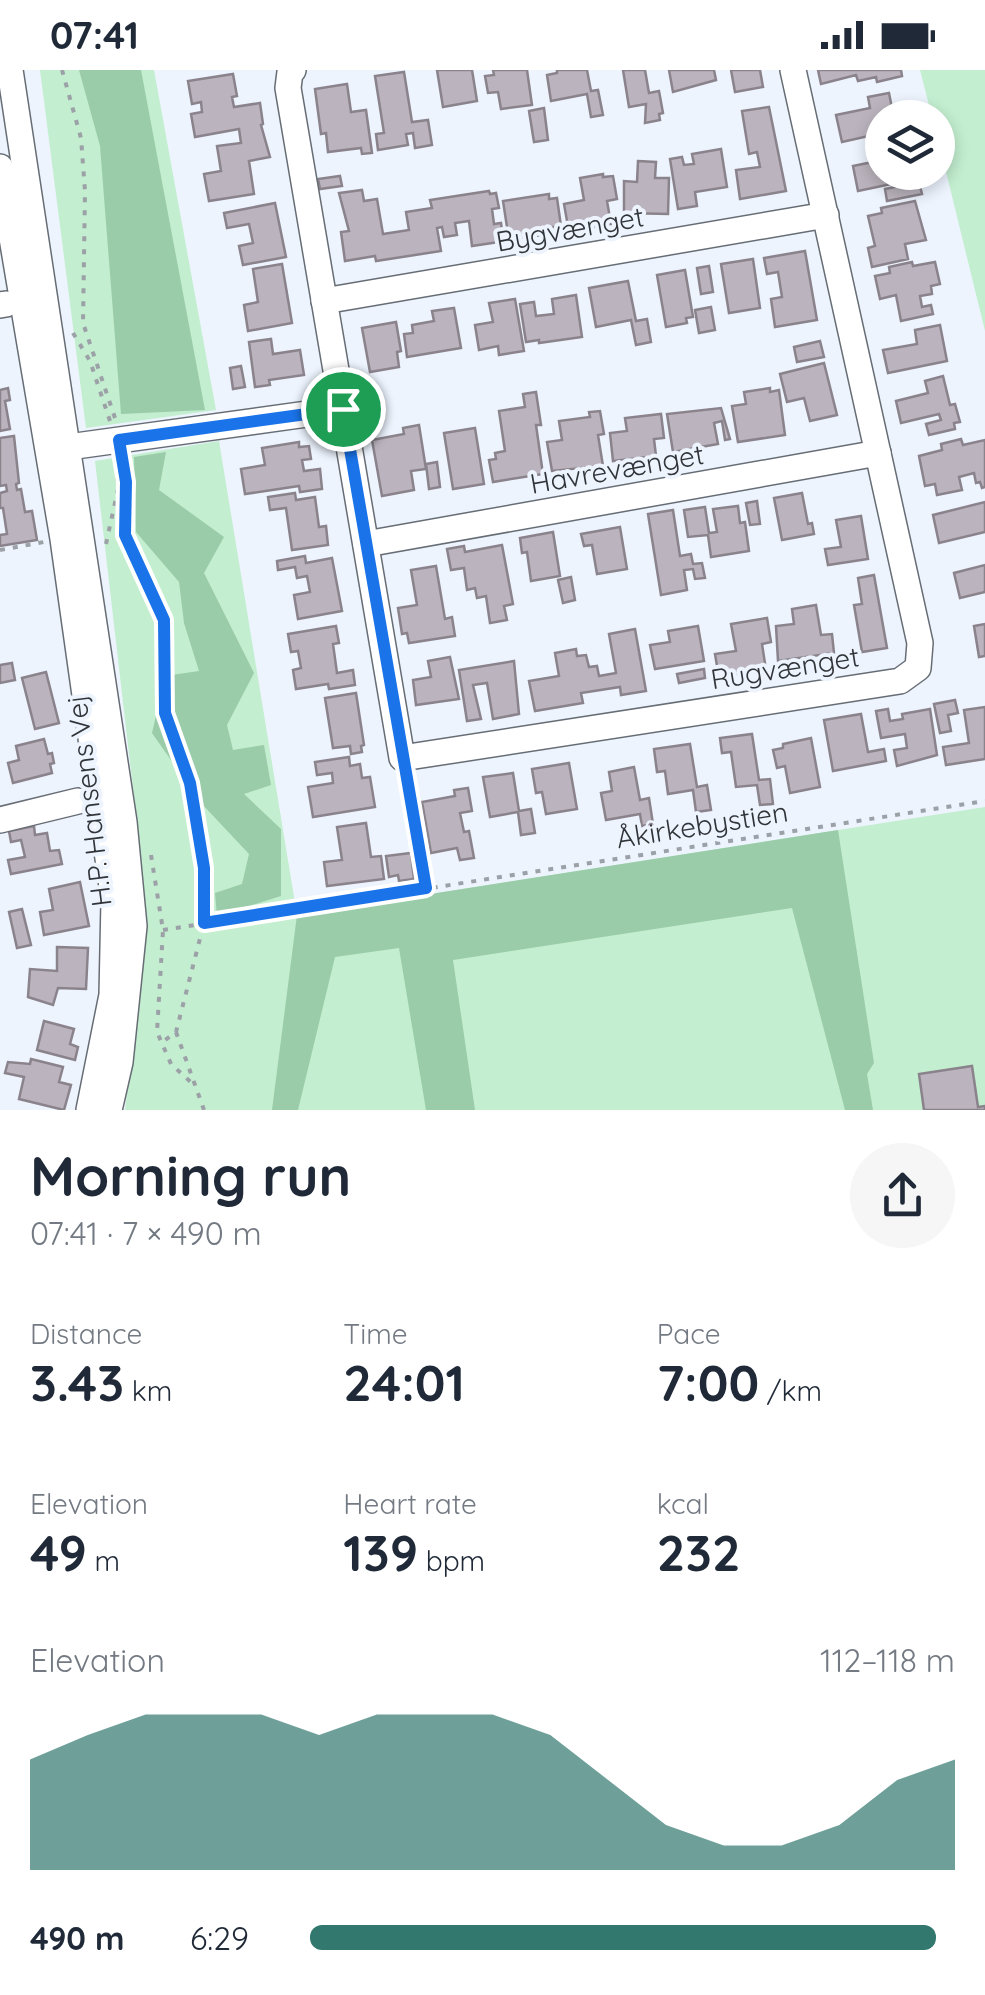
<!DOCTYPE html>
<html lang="en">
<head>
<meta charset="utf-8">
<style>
  :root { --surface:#fff; --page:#f6f6f7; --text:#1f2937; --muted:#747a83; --accent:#32786f }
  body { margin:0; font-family:Quicksand,sans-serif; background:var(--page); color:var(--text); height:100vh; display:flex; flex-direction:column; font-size:38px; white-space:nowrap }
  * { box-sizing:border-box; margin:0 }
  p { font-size:32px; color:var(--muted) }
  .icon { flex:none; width:55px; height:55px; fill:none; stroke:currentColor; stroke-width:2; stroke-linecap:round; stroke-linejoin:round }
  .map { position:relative; height:1040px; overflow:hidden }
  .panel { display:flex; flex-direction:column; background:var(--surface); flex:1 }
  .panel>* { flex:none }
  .buttons { position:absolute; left:865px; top:30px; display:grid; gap:20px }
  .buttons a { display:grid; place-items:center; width:90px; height:90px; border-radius:50%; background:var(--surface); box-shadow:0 5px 15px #0003; font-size:50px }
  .pin { position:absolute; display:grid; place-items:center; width:85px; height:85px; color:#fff; margin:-42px; border:5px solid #fff; border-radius:50%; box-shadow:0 2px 10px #0007 }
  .round { display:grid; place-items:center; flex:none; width:105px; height:105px; border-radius:52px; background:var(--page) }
  .headline { display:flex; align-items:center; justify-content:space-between; height:170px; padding:0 30px }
  h1 { font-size:55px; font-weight:800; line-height:75px }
  .metrics { display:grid; grid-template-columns:repeat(3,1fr); gap:15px; height:170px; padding:10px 30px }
  .metrics div { display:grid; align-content:center }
  .metrics b { font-size:50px; font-weight:800 }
  .metrics small { font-size:28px; font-weight:400 }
  .metrics p { font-size:28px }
  .chart { height:280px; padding:20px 30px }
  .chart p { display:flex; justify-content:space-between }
  .chart svg { width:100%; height:180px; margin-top:10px; fill:var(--accent); opacity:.7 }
  ul { padding:0 30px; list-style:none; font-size:32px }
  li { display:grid; grid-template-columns:160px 120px 1fr; align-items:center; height:75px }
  li i { height:25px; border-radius:12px; background:var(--accent) }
  .status { display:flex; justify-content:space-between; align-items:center; height:70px; padding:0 50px; background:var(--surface); direction:ltr }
  .status svg { height:28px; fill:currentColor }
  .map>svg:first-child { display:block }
  .green { fill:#c3eecf }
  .forest { fill:#9acca9 }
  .building { fill:#bbb4be; stroke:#8a838c; stroke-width:2.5 }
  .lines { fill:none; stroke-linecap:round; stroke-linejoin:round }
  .minor-casing { stroke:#676d75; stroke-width:28 }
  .path { stroke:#9ca1a8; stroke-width:4; stroke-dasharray:5 8; stroke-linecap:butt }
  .minor { stroke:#fff; stroke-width:25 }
  .route-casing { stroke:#fff; stroke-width:20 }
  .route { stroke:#1a73e8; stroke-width:12 }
  .labels { text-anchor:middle; stroke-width:8; stroke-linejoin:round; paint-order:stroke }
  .street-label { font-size:28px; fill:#313438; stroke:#edf4fe }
</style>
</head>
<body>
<div class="status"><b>07:41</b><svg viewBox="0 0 49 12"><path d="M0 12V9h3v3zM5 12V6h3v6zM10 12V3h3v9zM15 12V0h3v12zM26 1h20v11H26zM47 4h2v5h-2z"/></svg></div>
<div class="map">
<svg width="985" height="1040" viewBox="0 0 985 1040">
  <rect width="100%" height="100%" fill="#edf4fe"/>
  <g class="green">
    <path d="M 40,0 L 154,0 L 216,340 L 86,358 Z"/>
    <path d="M 920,0 L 985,0 L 985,261 L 938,69 L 938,48 L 932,47 Z"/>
    <path d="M 219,371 L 297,845 L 985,737 L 985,1040 L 125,1040 L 141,905 L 137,753 L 95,391 Z"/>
  </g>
  <g class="forest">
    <path d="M 79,0 L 141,0 L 205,340 L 121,344 L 100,76 Z"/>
    <path d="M 166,382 L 159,420 L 224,467 L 204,503 L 254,603 L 227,655 L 233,680 L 264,675 L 271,715 L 244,724 L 281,759 L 281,826 L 217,846 L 215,823 L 242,814 L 249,784 L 201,733 L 152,663 L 165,606 L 199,601 L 184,553 L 179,512 L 136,462 L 134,387 Z"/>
    <path d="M 838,760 L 874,993 L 867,1004 L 873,1040 L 845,1040 L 792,838 L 453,890 L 475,1040 L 426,1040 L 399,878 L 335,887 L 298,1040 L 272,1040 L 297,845 Z"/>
  </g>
  <g class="building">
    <path d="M 437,0 L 472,0 L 477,31 L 443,37 Z"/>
    <path d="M 493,0 L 527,0 L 532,35 L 501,39 L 498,22 L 488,23 L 485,6 L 494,5 Z"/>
    <path d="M 557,0 L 587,0 L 591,21 L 598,20 L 603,45 L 591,47 L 587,24 L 551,31 L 547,5 L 557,3 Z"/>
    <path d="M 623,0 L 645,0 L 649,23 L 659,21 L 663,43 L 659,44 L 660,50 L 645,53 L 646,34 L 629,37 Z"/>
    <path d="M 669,0 L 714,0 L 716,10 L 673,22 Z"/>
    <path d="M 731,0 L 760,0 L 763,17 L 735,22 Z"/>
    <path d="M 818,0 L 901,0 L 902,6 L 877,12 L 876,7 L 858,11 L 856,5 L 821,14 Z"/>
    <path d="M 404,2 L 412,52 L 428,50 L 432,75 L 415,78 L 413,63 L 406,64 L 408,75 L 378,80 L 376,64 L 384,63 L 375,6 Z"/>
    <path d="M 233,4 L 237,26 L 232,27 L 234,37 L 260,33 L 263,54 L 261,55 L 270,87 L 249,91 L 254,124 L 209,131 L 204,104 L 221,101 L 217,76 L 241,73 L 239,59 L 195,67 L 191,44 L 202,42 L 201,32 L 192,34 L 188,11 Z"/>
    <path d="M 347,14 L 351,42 L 366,40 L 372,83 L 362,84 L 361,78 L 328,82 L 326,63 L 321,64 L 315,19 Z"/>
    <path d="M 889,23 L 894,48 L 882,48 L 882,63 L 842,72 L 836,45 L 870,38 L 868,27 Z"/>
    <path d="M 769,37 L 786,121 L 740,129 L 736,100 L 760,97 L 757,82 L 749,84 L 742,41 Z"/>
    <path d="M 544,38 L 548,70 L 534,72 L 529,41 Z"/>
    <path d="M 721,79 L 727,117 L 695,122 L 697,136 L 678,139 L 670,89 L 682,87 L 684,95 L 694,94 L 692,84 Z"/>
    <path d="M 882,90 L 882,102 L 914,102 L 915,109 L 858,121 L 853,96 Z"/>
    <path d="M 638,91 L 656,92 L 655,108 L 669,108 L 668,144 L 624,143 L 624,111 L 637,112 Z"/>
    <path d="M 603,104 L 603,107 L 613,106 L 617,129 L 607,131 L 611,154 L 569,162 L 564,134 L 584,130 L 580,108 Z"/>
    <path d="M 340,106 L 342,116 L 320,119 L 318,109 Z"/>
    <path d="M 919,112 L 922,124 L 887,131 L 885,119 Z"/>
    <path d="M 362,120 L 364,131 L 377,129 L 383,164 L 409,160 L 406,142 L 432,138 L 430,130 L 489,121 L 490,124 L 496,123 L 499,138 L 492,139 L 494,154 L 501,153 L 503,168 L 498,169 L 499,172 L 472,176 L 469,151 L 455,153 L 457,165 L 444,167 L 442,157 L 437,158 L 441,181 L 376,191 L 375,186 L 345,191 L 341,162 L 349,161 L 339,123 Z"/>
    <path d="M 549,124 L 549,129 L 557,128 L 561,156 L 553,157 L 554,163 L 509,170 L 503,131 Z"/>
    <path d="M 915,131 L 926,170 L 905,174 L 908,189 L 872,197 L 868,178 L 875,176 L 868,146 L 882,143 L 881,138 Z"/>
    <path d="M 275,133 L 286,187 L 243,195 L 239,176 L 253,173 L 249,154 L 227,158 L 224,143 Z"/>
    <path d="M 805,181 L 817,250 L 775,257 L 771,229 L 782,227 L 778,202 L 767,204 L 764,188 Z"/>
    <path d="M 753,189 L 760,238 L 729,243 L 721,194 Z"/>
    <path d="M 912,192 L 913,196 L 935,192 L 940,214 L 931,216 L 932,224 L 920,226 L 922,237 L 931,235 L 933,244 L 901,251 L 896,225 L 880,229 L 875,206 L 890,203 L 889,197 Z"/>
    <path d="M 282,194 L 292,253 L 248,261 L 244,235 L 258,232 L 253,199 Z"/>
    <path d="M 709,196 L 713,222 L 701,224 L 697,198 Z"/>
    <path d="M 685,200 L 693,247 L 686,248 L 687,253 L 666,257 L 657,205 Z"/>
    <path d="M 628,211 L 636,251 L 647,249 L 651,272 L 636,275 L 631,250 L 596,257 L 589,218 Z"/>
    <path d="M 576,225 L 582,267 L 539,273 L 539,270 L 526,272 L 520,234 L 534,232 L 536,246 L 554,244 L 552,229 Z"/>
    <path d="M 515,229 L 524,281 L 499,285 L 498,276 L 479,280 L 475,255 L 493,252 L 489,233 Z"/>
    <path d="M 711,237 L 715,260 L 699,263 L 695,240 Z"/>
    <path d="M 454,238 L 461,278 L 407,287 L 404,264 L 413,263 L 412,255 L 434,251 L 432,241 Z"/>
    <path d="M 396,252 L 401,281 L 397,282 L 399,297 L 370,302 L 362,258 Z"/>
    <path d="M 940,255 L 947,291 L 888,303 L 883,280 L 917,274 L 915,260 Z"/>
    <path d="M 271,269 L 273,284 L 300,280 L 304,305 L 269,310 L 270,315 L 255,317 L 249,272 Z"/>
    <path d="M 820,271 L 824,287 L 797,292 L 794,277 Z"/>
    <path d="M 824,293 L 837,345 L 810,351 L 804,328 L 787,332 L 780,304 Z"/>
    <path d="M 241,296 L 245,317 L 233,319 L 230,298 Z"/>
    <path d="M 943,306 L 950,335 L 955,334 L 960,352 L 954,353 L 955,359 L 929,365 L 926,354 L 941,350 L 939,344 L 901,353 L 896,331 L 928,323 L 925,311 Z"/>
    <path d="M 8,318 L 10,330 L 5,331 L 10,359 L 0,361 L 0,320 Z"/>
    <path d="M 770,318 L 770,322 L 779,320 L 785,365 L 738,372 L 732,336 L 746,334 L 744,322 Z"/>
    <path d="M 536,322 L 541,355 L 536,355 L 543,404 L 493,412 L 489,390 L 496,389 L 495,383 L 505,381 L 499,341 L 525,337 L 523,324 Z"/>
    <path d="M 721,338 L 730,369 L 725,370 L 722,351 L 714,353 L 718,374 L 673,382 L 667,344 Z"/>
    <path d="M 600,341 L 604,364 L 598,365 L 603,396 L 552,401 L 547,372 L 562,370 L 559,351 L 590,347 L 589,342 Z"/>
    <path d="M 661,344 L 664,368 L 654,369 L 656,386 L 613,391 L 610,363 L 627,361 L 625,348 Z"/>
    <path d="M 419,355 L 426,399 L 411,401 L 414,420 L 382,426 L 372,370 L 404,364 L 403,358 Z"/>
    <path d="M 475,358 L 484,414 L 453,419 L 444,363 Z"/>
    <path d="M 14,366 L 19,413 L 16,414 L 17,420 L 21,419 L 25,442 L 32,441 L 37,470 L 0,476 L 0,465 L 7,464 L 3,438 L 0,438 L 0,423 L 7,421 L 6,415 L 0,416 L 0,368 Z"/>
    <path d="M 961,369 L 963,375 L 985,370 L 985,417 L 982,418 L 980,412 L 976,413 L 974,403 L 959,407 L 962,420 L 937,425 L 935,414 L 925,416 L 919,386 L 942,380 L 941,374 Z"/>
    <path d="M 299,372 L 299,377 L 309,376 L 311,389 L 302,390 L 304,401 L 320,399 L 322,419 L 300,422 L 299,416 L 245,424 L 241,399 L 265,395 L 262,378 Z"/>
    <path d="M 437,392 L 440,417 L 429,419 L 426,394 Z"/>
    <path d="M 295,423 L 296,430 L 315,427 L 319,457 L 326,456 L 328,475 L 292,480 L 286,438 L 270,440 L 268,427 Z"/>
    <path d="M 802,423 L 808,454 L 812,453 L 814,464 L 782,470 L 774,428 Z"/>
    <path d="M 757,431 L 760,454 L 750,455 L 746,433 Z"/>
    <path d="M 985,432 L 985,462 L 939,473 L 933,445 Z"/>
    <path d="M 738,436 L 740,453 L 745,452 L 749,481 L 711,487 L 708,465 L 688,467 L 684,440 L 705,437 L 709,463 L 717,462 L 713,439 Z"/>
    <path d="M 673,440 L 680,486 L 691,484 L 693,494 L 702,493 L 705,508 L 695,509 L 693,499 L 684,500 L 687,520 L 661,525 L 648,444 Z"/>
    <path d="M 861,446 L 868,489 L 828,495 L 825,479 L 841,477 L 836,450 Z"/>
    <path d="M 620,457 L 627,499 L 597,504 L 592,475 L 584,476 L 581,464 Z"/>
    <path d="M 553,462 L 560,506 L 531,511 L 527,482 L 522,483 L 520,468 Z"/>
    <path d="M 502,475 L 513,534 L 504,536 L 507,550 L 490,553 L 486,526 L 477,528 L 475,518 L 467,520 L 464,498 L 451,500 L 447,479 L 464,476 L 465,482 Z"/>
    <path d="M 305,486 L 306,493 L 332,488 L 342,541 L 298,549 L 294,525 L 310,522 L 307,506 L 297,508 L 295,497 L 278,500 L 277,491 Z"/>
    <path d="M 985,495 L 985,522 L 960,528 L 954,503 Z"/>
    <path d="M 436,496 L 445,549 L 452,547 L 455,566 L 409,573 L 407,563 L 402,564 L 398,538 L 417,535 L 411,500 Z"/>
    <path d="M 874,505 L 887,578 L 862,582 L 854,535 L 862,534 L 858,508 Z"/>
    <path d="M 571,507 L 575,530 L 563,533 L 558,510 Z"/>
    <path d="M 816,535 L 821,565 L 832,564 L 834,583 L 778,591 L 776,556 L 794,554 L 792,539 Z"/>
    <path d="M 767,548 L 771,572 L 762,574 L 766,600 L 719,608 L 715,584 L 736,581 L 731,554 Z"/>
    <path d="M 985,554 L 985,586 L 979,587 L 974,556 Z"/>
    <path d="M 336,556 L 339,573 L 333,574 L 337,603 L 353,600 L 355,615 L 329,619 L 328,614 L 296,619 L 293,600 L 301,598 L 298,581 L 291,582 L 288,564 Z"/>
    <path d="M 698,556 L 704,591 L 655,599 L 650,575 L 670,572 L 668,561 Z"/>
    <path d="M 635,559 L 646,621 L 621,625 L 620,617 L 581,623 L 583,633 L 535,641 L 529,611 L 559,606 L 555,583 L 576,579 L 577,586 L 586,585 L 589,597 L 597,596 L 599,606 L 616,603 L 609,564 Z"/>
    <path d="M 450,587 L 459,629 L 416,635 L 413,610 L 431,607 L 428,591 Z"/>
    <path d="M 514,591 L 519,644 L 493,649 L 487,613 L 473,615 L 481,649 L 467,651 L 459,600 Z"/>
    <path d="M 12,593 L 15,610 L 0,613 L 0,595 Z"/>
    <path d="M 704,599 L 705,608 L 679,613 L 677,604 Z"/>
    <path d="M 46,602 L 59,653 L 35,659 L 22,608 Z"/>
    <path d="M 356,623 L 364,675 L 361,676 L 362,682 L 351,684 L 350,676 L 333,678 L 325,628 Z"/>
    <path d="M 955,630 L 958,643 L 948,645 L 951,661 L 940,663 L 934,634 Z"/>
    <path d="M 985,637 L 985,689 L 946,695 L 943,677 L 969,673 L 964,640 Z"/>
    <path d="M 888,639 L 890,651 L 903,649 L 902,644 L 930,639 L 937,685 L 897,696 L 894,680 L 907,678 L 905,664 L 881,668 L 876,641 Z"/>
    <path d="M 861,644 L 868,682 L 884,679 L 886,691 L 833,701 L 824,650 Z"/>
    <path d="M 752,664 L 759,710 L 770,709 L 773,734 L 760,735 L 757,715 L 736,717 L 731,682 L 722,683 L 720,668 Z"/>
    <path d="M 811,668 L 820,717 L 790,723 L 785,696 L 777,698 L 773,680 L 783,678 L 783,674 Z"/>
    <path d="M 44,669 L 48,684 L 52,683 L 54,693 L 50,694 L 52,703 L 13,713 L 8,693 L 19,690 L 16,676 Z"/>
    <path d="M 690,674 L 697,717 L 707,715 L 711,740 L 696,742 L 693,720 L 668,724 L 665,701 L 657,702 L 654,679 Z"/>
    <path d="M 349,687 L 350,696 L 360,694 L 362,708 L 370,707 L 375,737 L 313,747 L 308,717 L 333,713 L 332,703 L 317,705 L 315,692 Z"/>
    <path d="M 569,693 L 577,739 L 546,744 L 542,722 L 536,723 L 532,699 Z"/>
    <path d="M 634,697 L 640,730 L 649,728 L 653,754 L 642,756 L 640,744 L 606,750 L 601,723 L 612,721 L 609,702 Z"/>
    <path d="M 513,703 L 519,741 L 531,739 L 535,763 L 521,765 L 518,742 L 490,747 L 483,707 Z"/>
    <path d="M 468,718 L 472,741 L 460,743 L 464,762 L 469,761 L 474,788 L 460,790 L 457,778 L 431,783 L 422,732 L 455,726 L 454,720 Z"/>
    <path d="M 366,753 L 371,787 L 381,786 L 384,809 L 327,816 L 324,792 L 342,790 L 337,757 Z"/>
    <path d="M 34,756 L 35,765 L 47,763 L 50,781 L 59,780 L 62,794 L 11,804 L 8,790 L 25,787 L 21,770 L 11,772 L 9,761 Z"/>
    <path d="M 411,783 L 414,809 L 399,811 L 398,805 L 389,807 L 386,786 Z"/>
    <path d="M 80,812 L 89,856 L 44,865 L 40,842 L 53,840 L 49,819 Z"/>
    <path d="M 22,839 L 31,875 L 17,878 L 9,842 Z"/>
    <path d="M 57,877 L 88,878 L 86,919 L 58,918 L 53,935 L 28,927 L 30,899 L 57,901 Z"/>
    <path d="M 44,951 L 74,959 L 70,974 L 78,977 L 75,990 L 37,980 Z"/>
    <path d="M 31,989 L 63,997 L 59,1012 L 71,1015 L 64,1040 L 19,1029 L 24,1007 L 5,1003 L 8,992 L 30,994 Z"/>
    <path d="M 972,996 L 978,1037 L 985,1036 L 985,1040 L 924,1040 L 919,1004 Z"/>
  </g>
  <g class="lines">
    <g class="minor-casing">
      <g id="minor">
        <path d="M 10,0 L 124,752 L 134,856 L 120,992 L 109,1040"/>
        <path d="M 293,0 L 290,2 L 288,18 L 402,688 L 900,611 L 918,598 L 920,573 L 793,0"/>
        <path d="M 0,97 L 63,469 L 114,831 L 112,925 L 89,1040"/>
        <path d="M 324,231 L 826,145"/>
        <path d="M 0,235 L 6,234"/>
        <path d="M 54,379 L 343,339"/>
        <path d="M 366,474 L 878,383"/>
        <path d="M 0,750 L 78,731"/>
      </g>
    </g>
    <g class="path">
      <path d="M 62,0 L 81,68 L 85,121 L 83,253 L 116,351"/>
      <path d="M 73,263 L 90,291 L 110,351"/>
      <path d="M 123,390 L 126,412 L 125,465 L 164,550 L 165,643 L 190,713 L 204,798 L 204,853 L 176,962 L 160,974"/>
      <path d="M 106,474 L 118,419 L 116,390"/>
      <path d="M 0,480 L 44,472"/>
      <path d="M 405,707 L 426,816"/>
      <path d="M 151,785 L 163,860 L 157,962 L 171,994 L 194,1015"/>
      <path d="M 163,860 L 985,731"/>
      <path d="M 176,962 L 204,1040"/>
    </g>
    <use href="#minor" class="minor"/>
  </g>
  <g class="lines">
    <g class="route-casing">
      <path id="route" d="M 343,339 L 426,818 L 204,853 L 204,798 L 190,713 L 165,643 L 164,550 L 125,465 L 126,412 L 119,370 Z"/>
    </g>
    <use href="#route" class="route"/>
  </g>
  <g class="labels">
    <g class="street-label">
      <text transform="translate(570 159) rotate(-10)" y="10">Bygvænget</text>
      <text transform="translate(617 399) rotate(-10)" y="10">Havrevænget</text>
      <text transform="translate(785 598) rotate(-9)" y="10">Rugvænget</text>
      <text transform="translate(89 731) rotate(-97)" y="10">H.P. Hansens Vej</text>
      <text transform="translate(702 755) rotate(-9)" y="10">Åkirkebystien</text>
    </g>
  </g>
</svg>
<div class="buttons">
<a><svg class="icon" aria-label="layers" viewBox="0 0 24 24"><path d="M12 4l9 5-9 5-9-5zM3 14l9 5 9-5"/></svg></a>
</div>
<div class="pin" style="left:343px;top:339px;background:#1e9e55"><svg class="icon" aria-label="arrive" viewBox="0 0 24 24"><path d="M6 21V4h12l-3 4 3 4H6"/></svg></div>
</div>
<section class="panel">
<div class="headline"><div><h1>Morning run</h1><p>07:41 · 7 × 490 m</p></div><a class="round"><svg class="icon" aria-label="share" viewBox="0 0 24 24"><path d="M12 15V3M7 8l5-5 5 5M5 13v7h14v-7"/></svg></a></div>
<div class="metrics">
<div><p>Distance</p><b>3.43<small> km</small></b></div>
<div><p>Time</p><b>24:01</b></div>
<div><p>Pace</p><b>7:00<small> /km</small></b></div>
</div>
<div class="metrics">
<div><p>Elevation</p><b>49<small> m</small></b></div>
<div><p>Heart rate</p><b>139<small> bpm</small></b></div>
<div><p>kcal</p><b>232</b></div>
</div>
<div class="chart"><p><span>Elevation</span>112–118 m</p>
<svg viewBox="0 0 160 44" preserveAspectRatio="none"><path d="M0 44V17L10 11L20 6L30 6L40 6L50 11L60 6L70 6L80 6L90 11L100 22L110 33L120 38L130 38L140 33L150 22L160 17V44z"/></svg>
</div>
<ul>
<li><b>490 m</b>6:29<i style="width:97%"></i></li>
</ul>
</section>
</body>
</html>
